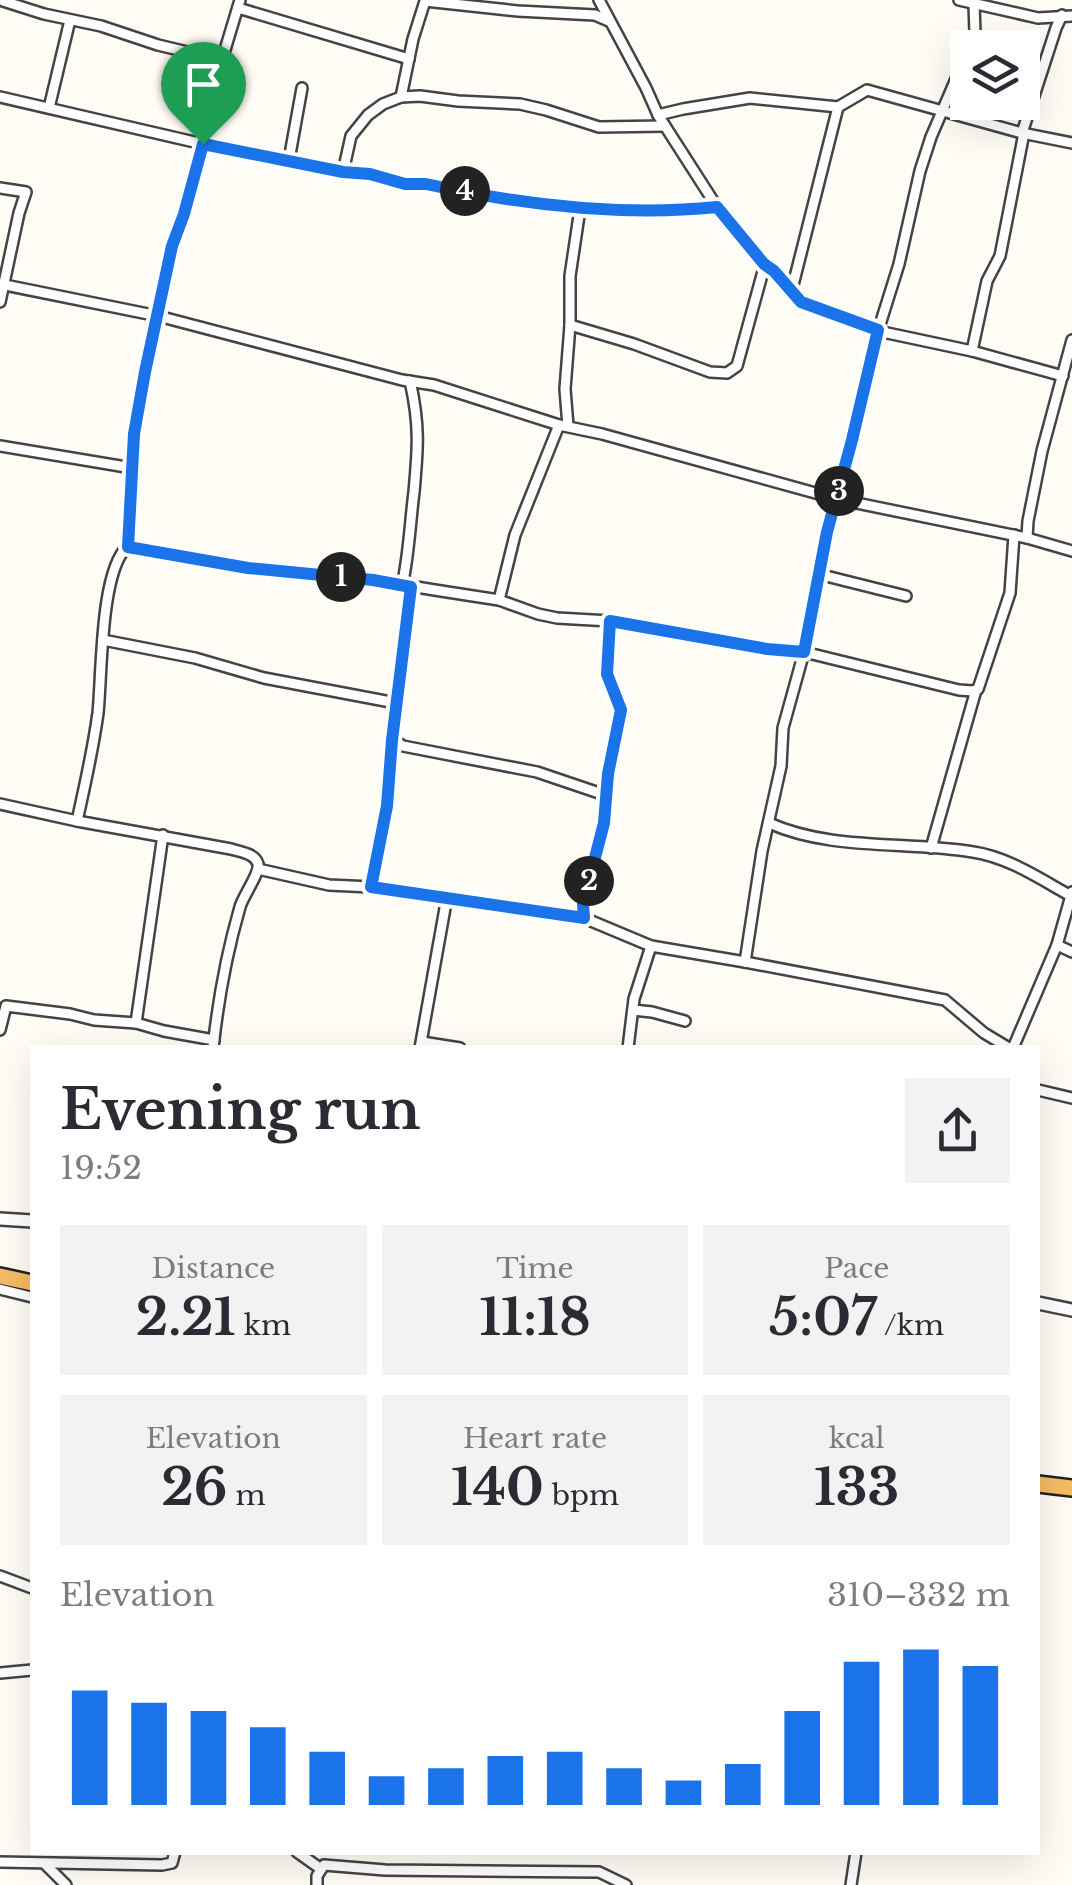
<!DOCTYPE html>
<html lang="en">
<head>
<meta charset="utf-8">
<style>
  :root { --surface:#fff; --page:#f2f2f3; --text:#2b2b33; --muted:#7c7c81; --accent:#1a73e8 }
  body { margin:0; font-family:"Libre Baskerville",serif; background:var(--page); color:var(--text); height:100vh; display:flex; flex-direction:column; font-size:38px; white-space:nowrap }
  * { box-sizing:border-box; margin:0 }
  p { font-size:32px; color:var(--muted) }
  .icon { flex:none; width:55px; height:55px; fill:none; stroke:currentColor; stroke-width:2; stroke-linecap:round; stroke-linejoin:round }
  .map { position:relative; flex:1; overflow:hidden }
  .side { position:absolute; left:30px; top:1045px; width:1010px; height:810px; display:flex; flex-direction:column; background:var(--surface); border-radius:0px; box-shadow:0 10px 40px #0002 }
  .side>* { flex:none }
  .controls { position:absolute; left:950px; top:30px; display:grid; gap:20px }
  .controls a { display:grid; place-items:center; width:90px; height:90px; border-radius:0px; background:var(--surface); box-shadow:0 10px 40px #0002; font-size:50px }
  .pin { position:absolute; display:grid; place-items:center; width:85px; height:85px; color:#fff; margin:-102px -42px; border-radius:50% 50% 50% 0; rotate:-45deg; box-shadow:0 0 10px #0007 }
  .pin .icon { rotate:45deg }
  .km { position:absolute; width:50px; height:50px; margin:-25px; border-radius:50%; background:#222; color:#fff; font-size:28px; line-height:50px; text-align:center }
  .round { display:grid; place-items:center; flex:none; width:105px; height:105px; border-radius:0px; background:var(--page) }
  .headline { display:flex; align-items:center; justify-content:space-between; height:170px; padding:0 30px }
  h1 { font-size:55px; font-weight:700; line-height:75px }
  .stats { display:grid; grid-template-columns:repeat(3,1fr); gap:15px; height:170px; padding:10px 30px }
  .stats div { display:grid; align-content:center; border-radius:0px; background:var(--page); text-align:center }
  .stats b { font-size:50px; font-weight:700 }
  .stats small { font-size:28px; font-weight:400 }
  .stats p { font-size:28px }
  .chart { height:280px; padding:20px 30px }
  .chart p { display:flex; justify-content:space-between }
  .chart svg { width:100%; height:180px; margin-top:10px; stroke:var(--accent); stroke-width:6 }
  .map>svg:first-child { display:block }
  .lines { fill:none; stroke-linecap:round; stroke-linejoin:round }
  .minor-casing { stroke:#444; stroke-width:14 }
  .tertiary-casing { stroke:#444; stroke-width:16 }
  .trunk-casing { stroke:#222; stroke-width:20 }
  .minor { stroke:#fff; stroke-width:9 }
  .tertiary { stroke:#fff; stroke-width:11 }
  .trunk { stroke:#f7bc64; stroke-width:15 }
  .route-casing { stroke:#fff; stroke-width:20 }
  .route { stroke:#1a73e8; stroke-width:12 }
</style>
</head>
<body>
<div class="map">
<svg width="1072" height="1885" viewBox="0 0 1072 1885">
  <rect width="100%" height="100%" fill="#fffdf5"/>
  <g class="lines">
    <g class="minor-casing">
      <g id="minor">
        <path d="M 240,0 L 209,103 L 201,152 L 189,197 L 171,246 L 145,372 L 134,434 L 127,547 L 248,568 L 373,580 L 441,591 L 499,600 L 538,614 L 557,618 L 610,621 L 767,649 L 804,652 L 959,690 L 973,691 L 978,689 L 1010,593 L 1014,535"/>
        <path d="M 599,0 L 646,88 L 658,115 L 717,207 L 757,256 L 774,271 L 801,302 L 843,316 L 878,331 L 972,351 L 1063,376"/>
        <path d="M 959,0 L 1038,18 L 1072,16"/>
        <path d="M 3,1 L 44,14 L 101,26 L 158,45 L 221,60"/>
        <path d="M 238,8 L 409,59"/>
        <path d="M 969,48 L 975,33 L 974,4"/>
        <path d="M 0,97 L 203,144 L 343,172 L 370,174 L 405,184 L 426,184 C 522,205 619,217 717,207"/>
        <path d="M 401,97 L 413,39 L 425,1 L 518,11 L 595,15 L 609,21"/>
        <path d="M 49,108 L 70,20"/>
        <path d="M 658,115 L 683,109 L 750,98 L 838,107 L 867,90 L 1022,133 L 1072,143"/>
        <path d="M 1022,133 L 1056,28 L 1062,15"/>
        <path d="M 289,160 L 302,88"/>
        <path d="M 343,172 L 351,136 L 368,115 L 383,104 L 401,97 L 420,96 L 458,101 L 520,104 L 546,110 L 599,127 L 665,126"/>
        <path d="M 0,188 L 26,192 L 19,213 L 0,302"/>
        <path d="M 0,284 L 158,316 L 402,380 L 434,385 L 559,425 L 602,434 L 837,499 L 1027,538 L 1072,551"/>
        <path d="M 791,293 L 838,107"/>
        <path d="M 570,325 L 634,344 L 710,372 L 727,373 L 737,366 L 765,264"/>
        <path d="M 972,351 L 987,281 L 1000,256 L 1024,133"/>
        <path d="M 568,426 L 565,389 L 570,325 L 570,276 L 580,209"/>
        <path d="M 0,446 L 132,468"/>
        <path d="M 1027,538 L 1028,521 L 1042,451 L 1072,340"/>
        <path d="M 818,574 L 906,596"/>
        <path d="M 402,586 C 409,555 410,523 414,492 C 418,448 420,425 410,381"/>
        <path d="M 499,600 L 515,535 L 559,425"/>
        <path d="M 610,621 L 607,674 L 621,710 L 609,774 L 604,823 L 583,905 L 584,918 L 651,946"/>
        <path d="M 103,640 L 195,658 L 264,678 L 396,703"/>
        <path d="M 392,739 L 403,746 L 537,772 L 605,795"/>
        <path d="M 0,804 L 77,821 L 231,849 C 240,852 255,853 258,864 C 260,873 243,896 240,907 C 227,952 218,1001 213,1048"/>
        <path d="M 77,821 C 85,785 93,750 98,713 C 102,675 100,572 127,547"/>
        <path d="M 769,823 C 831,851 906,841 973,852 C 1008,857 1040,879 1071,896"/>
        <path d="M 931,848 L 976,690"/>
        <path d="M 258,869 L 329,885 L 371,887 L 447,897 L 420,1048"/>
        <path d="M 371,887 L 387,806 L 392,739 L 411,587"/>
        <path d="M 447,897 L 584,918"/>
        <path d="M 1057,945 L 1072,952"/>
        <path d="M 745,962 L 945,1000 L 984,1033 L 1009,1048"/>
        <path d="M 633,1010 L 652,1012 L 685,1021"/>
        <path d="M 136,1023 L 163,835"/>
        <path d="M 0,1030 L 6,1006 L 70,1014 L 94,1020 L 136,1023 L 164,1031 L 214,1040"/>
        <path d="M 422,1042 L 460,1048"/>
        <path d="M 628,1048 L 634,999 L 651,946 L 745,962 L 762,851 L 781,766 L 783,728 L 804,652 L 827,532 L 852,440 L 878,331 L 899,264 L 920,171 L 931,137 L 968,51"/>
        <path d="M 1013,1048 L 1057,945 L 1072,892"/>
        <path d="M 1038,1090 L 1072,1098"/>
        <path d="M 0,1289 L 32,1297"/>
        <path d="M 0,1576 L 32,1588"/>
        <path d="M 0,1673 L 32,1670"/>
        <path d="M 297,1852 L 321,1869"/>
        <path d="M 0,1862 L 162,1865 L 172,1863 L 175,1852"/>
        <path d="M 45,1864 L 66,1885"/>
        <path d="M 317,1885 L 317,1876 L 324,1865 L 385,1870 L 599,1872 L 626,1885"/>
        <path d="M 851,1885 L 856,1852"/>
      </g>
    </g>
    <g class="tertiary-casing">
      <g id="tertiary">
        <path d="M 0,1219 L 32,1221"/>
        <path d="M 1038,1303 L 1072,1310"/>
      </g>
    </g>
    <g class="trunk-casing">
      <g id="trunk">
        <path d="M 0,1276 L 32,1283"/>
        <path d="M 1038,1484 L 1072,1488"/>
      </g>
    </g>
    <use href="#minor" class="minor"/>
    <use href="#tertiary" class="tertiary"/>
    <use href="#trunk" class="trunk"/>
  </g>
  <g class="lines">
    <g class="route-casing">
      <path id="route" d="M 203,144 L 343,172 L 370,174 L 405,184 L 426,184 C 522,205 620,217 717,207 L 764,264 L 774,271 L 801,302 L 878,330 L 852,440 L 827,532 L 804,652 L 767,649 L 610,621 L 607,674 L 621,710 L 608,774 L 604,823 L 583,904 L 584,918 L 371,887 L 387,806 L 392,740 L 411,587 L 373,580 L 248,568 L 128,547 L 134,434 L 145,372 L 172,246 L 184,214 Z"/>
    </g>
    <use href="#route" class="route"/>
  </g>
</svg>
<div class="controls">
<a><svg class="icon" aria-label="layers" viewBox="0 0 24 24"><path d="M12 4l9 5-9 5-9-5zM3 14l9 5 9-5"/></svg></a>
</div>
<div class="pin" style="left:203px;top:144px;background:#1e9e55"><svg class="icon" aria-label="arrive" viewBox="0 0 24 24"><path d="M6 21V4h12l-3 4 3 4H6"/></svg></div>
<b class="km" style="left:341px;top:577px">1</b>
<b class="km" style="left:589px;top:881px">2</b>
<b class="km" style="left:839px;top:491px">3</b>
<b class="km" style="left:465px;top:191px">4</b>
<section class="side">
<div class="headline"><div><h1>Evening run</h1><p>19:52</p></div><a class="round"><svg class="icon" aria-label="share" viewBox="0 0 24 24"><path d="M12 15V3M7 8l5-5 5 5M5 13v7h14v-7"/></svg></a></div>
<div class="stats">
<div><p>Distance</p><b>2.21<small> km</small></b></div>
<div><p>Time</p><b>11:18</b></div>
<div><p>Pace</p><b>5:07<small> /km</small></b></div>
</div>
<div class="stats">
<div><p>Elevation</p><b>26<small> m</small></b></div>
<div><p>Heart rate</p><b>140<small> bpm</small></b></div>
<div><p>kcal</p><b>133</b></div>
</div>
<div class="chart"><p><span>Elevation</span>310–332 m</p>
<svg viewBox="0 0 160 44" preserveAspectRatio="none"><path d="M5 44V16M15 44V19M25 44V21M35 44V25M45 44V31M55 44V37M65 44V35M75 44V32M85 44V31M95 44V35M105 44V38M115 44V34M125 44V21M135 44V9M145 44V6M155 44V10"/></svg>
</div>
</section>
</div>
</body>
</html>
